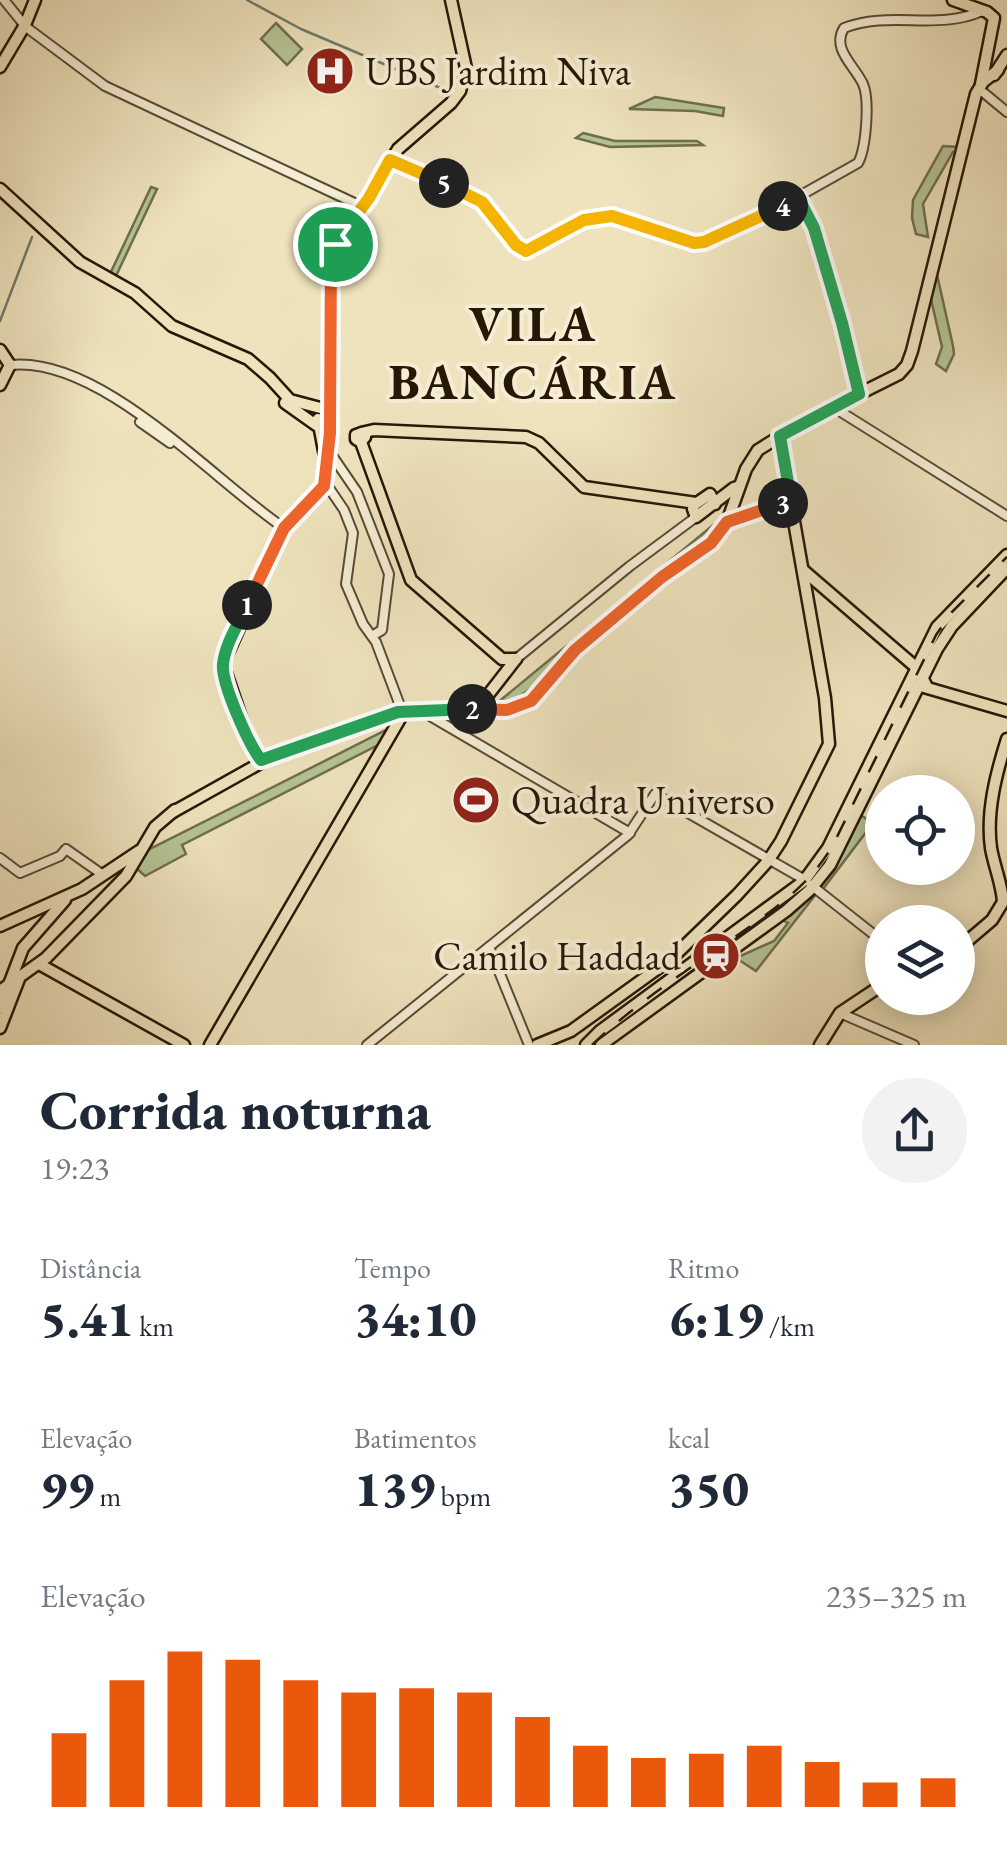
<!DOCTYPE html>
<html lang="pt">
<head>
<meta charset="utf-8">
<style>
  :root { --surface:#fff; --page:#f2f2f3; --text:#1f2937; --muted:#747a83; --accent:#ea580c }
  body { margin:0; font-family:"EB Garamond",serif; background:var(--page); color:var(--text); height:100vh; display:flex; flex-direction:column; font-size:38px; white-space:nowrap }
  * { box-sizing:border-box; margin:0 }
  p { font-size:32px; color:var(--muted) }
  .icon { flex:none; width:55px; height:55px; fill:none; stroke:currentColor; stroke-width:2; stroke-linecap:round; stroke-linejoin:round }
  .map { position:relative; height:1045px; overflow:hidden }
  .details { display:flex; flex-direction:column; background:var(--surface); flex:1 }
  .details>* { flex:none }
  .buttons { position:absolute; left:865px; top:775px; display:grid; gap:20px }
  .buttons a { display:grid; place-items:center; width:110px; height:110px; border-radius:50%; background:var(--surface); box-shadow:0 5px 25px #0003; font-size:50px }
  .pin { position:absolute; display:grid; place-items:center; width:85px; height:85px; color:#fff; margin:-42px; border:5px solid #fff; border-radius:50%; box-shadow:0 2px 10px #0007 }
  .km { position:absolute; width:50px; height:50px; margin:-25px; border-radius:50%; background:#222; color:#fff; font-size:28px; line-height:50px; text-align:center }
  .round { display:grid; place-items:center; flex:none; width:105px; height:105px; border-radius:52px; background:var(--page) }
  .summary { display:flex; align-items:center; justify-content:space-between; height:170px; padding:0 40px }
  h1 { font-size:55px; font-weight:800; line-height:75px }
  .stats { display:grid; grid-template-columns:repeat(3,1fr); gap:15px; height:170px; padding:10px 40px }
  .stats div { display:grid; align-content:center }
  .stats b { font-size:50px; font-weight:800 }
  .stats small { font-size:28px; font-weight:400 }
  .stats p { font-size:28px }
  .chart { height:280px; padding:20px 40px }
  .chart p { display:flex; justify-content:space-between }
  .chart svg { width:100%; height:180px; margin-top:10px; stroke:var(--accent); stroke-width:6 }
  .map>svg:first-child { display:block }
  .green { fill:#b5c494; stroke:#6e6e4e; stroke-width:2.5 }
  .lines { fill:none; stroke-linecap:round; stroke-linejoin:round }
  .stream { stroke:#6c7b6b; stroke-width:2.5 }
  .minor-casing { stroke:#594a34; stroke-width:12 }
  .major-casing { stroke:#271707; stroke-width:15 }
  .minor { stroke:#f4edd4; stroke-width:8 }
  .major { stroke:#eee3bd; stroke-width:10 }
  .rail { stroke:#271707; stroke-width:2.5; stroke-dasharray:18 18; stroke-linecap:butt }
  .split-1-casing { stroke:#fff; stroke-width:20 }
  .split-2-casing { stroke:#fff; stroke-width:20 }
  .split-3-casing { stroke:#fff; stroke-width:20 }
  .split-4-casing { stroke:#fff; stroke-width:20 }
  .split-5-casing { stroke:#fff; stroke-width:20 }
  .split-6-casing { stroke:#fff; stroke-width:20 }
  .split-1 { stroke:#f0652b; stroke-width:12 }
  .split-2 { stroke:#22a559; stroke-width:12 }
  .split-3 { stroke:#f0652b; stroke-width:12 }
  .split-4 { stroke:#22a559; stroke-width:12 }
  .split-5 { stroke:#f5b400; stroke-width:12 }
  .split-6 { stroke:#f5b400; stroke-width:12 }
  .labels { text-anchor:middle; stroke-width:8; stroke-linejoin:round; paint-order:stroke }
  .poi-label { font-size:40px; fill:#271707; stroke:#f4edd4; text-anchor:start }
  .district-label { font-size:50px; font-weight:bold; letter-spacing:2.5px; fill:#271707; stroke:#f4edd4 }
</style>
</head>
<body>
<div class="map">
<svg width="1007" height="1045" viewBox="0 0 1007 1045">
  <rect width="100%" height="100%" fill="#eee3bd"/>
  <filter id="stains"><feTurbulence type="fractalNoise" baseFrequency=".002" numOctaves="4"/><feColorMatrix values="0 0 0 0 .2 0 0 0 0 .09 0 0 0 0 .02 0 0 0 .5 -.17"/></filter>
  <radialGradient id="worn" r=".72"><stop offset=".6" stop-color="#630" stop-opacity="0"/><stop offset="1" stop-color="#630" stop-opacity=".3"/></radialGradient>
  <g class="green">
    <path d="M 276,23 L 302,49 L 287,65 L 261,39 Z"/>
    <path d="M 655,97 L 724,108 L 723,116 L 695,111 L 629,109 Z"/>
    <path d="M 583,133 L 615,141 L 697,141 L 703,145 L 610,147 L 576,138 Z"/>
    <path d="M 943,146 L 959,147 L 958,152 L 953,152 L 923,204 L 928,237 L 916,234 L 912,218 L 913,200 Z"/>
    <path d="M 151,187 L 157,189 L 115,278 L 110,274 Z"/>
    <path d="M 936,270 L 953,346 L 954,354 L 946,371 L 936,364 L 942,347 L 930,295 Z"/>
    <path d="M 723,517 L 726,518 L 718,533 L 526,692 L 506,705 L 491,708 Z"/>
    <path d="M 394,726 L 384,742 L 182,845 L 186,854 L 145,876 L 136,868 L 142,853 Z"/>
    <path d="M 859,814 L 873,823 L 823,889 L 818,886 Z"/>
    <path d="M 813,892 L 816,894 L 756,971 L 736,958 L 774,941 L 788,923 L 780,919 Z"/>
  </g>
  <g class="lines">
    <g class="stream">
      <path d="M 247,0 L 301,29 L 450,92"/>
      <path d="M 0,321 L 32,237"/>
    </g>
    <g class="minor-casing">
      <g id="minor">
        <path d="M 4,0 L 26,27 L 105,86 L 363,207"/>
        <path d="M 984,93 L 1007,112"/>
        <path d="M 390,160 L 482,202 L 524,250 C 541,249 557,234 573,225 C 613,204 655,229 694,243 L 704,242 L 771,212 L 858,163 C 866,149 870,100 863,84 C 855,66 831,49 844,28 C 890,10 937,31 982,11"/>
        <path d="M 798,197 L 816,234 L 842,323 L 859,394"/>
        <path d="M 10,365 C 100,355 213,480 284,528"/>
        <path d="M 833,407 L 1007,516"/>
        <path d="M 140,422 L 170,443"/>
        <path d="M 329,451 L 357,492 L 389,574 L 382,630 L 372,636"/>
        <path d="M 325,482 L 344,510 L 353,533 L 346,584 L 363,624 L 376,642 L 402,711"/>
        <path d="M 727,522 L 791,500"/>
        <path d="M 516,659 L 630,566 L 696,517"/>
        <path d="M 425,713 L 630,833"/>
        <path d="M 0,858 L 20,873 L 60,856 L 66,849 L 103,875"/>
        <path d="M 811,885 L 882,941"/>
        <path d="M 489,947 L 529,1045"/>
        <path d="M 840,1013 L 914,1045"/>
        <path d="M 367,1045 L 628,835 L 655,794 L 805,880"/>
      </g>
    </g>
    <g class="major-casing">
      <g id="major">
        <path d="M 953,0 L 987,12 L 994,18 L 981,84"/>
        <path d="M 0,67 L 25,25 L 35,0"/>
        <path d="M 994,75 L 1007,55"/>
        <path d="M 0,189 L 80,262 L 135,293 L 172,326 L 248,359 L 270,378 L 290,400 L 324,409"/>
        <path d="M 0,350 L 10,365 L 0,385"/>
        <path d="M 285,403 L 316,425"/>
        <path d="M 318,419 L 325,456"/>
        <path d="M 361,433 L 374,430 L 526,437 L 539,443 L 584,487 L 696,503"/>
        <path d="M 361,442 L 365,437 L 363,433 L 356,435 L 356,439 L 361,442 L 411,580 L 502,659 L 516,659"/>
        <path d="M 715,504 L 710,494 L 694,505 L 693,509 L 696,517 L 734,488 L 737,487"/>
        <path d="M 803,570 L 918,669 L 927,687"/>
        <path d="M 924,687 L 1007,711"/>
        <path d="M 477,709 L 516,659"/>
        <path d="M 264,760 L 250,744 L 223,664 L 282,532 L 325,486 L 330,433 L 331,251 L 369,198 L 398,149 L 451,103 L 460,91 L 466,68 L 451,0"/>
        <path d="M 173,812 L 273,756 L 395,712 L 502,710 L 531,701 L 573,652 L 599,628 L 716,538 L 727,522 L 746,469 L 758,450 L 803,422 L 899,374 L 907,365 L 912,351 L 976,94 L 983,82 L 998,70"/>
        <path d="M 0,926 L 82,889 L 139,851"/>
        <path d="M 958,949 L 992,920 L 1003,902 C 1002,884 994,866 991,848 C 986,812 996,774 1007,739"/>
        <path d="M 39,964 L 184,1045"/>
        <path d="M 0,991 L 46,958 L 126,876 L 155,827 L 175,810"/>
        <path d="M 0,1008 L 23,948 L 65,900"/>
        <path d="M 0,1028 L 19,979"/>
        <path d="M 210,1045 L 401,717 L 402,711"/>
        <path d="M 537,1045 L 571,1031 L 671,959 L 737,895 L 768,861 L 781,841 L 829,744 L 825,698 L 779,436"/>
        <path d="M 586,1045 L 600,1031 L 804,881 L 828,848 L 937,627 L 1007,555"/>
        <path d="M 601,1045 L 786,911 L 810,890 L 830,865 L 937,649 L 952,626 L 1007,568"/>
        <path d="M 820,1045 L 840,1013 L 882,985"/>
      </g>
    </g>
    <use href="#minor" class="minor"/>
    <use href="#major" class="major"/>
    <path class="rail" d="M 592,1045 C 642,997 704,960 759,920 C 790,897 815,877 834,843 L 936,635 L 952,612 L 1007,557"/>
  </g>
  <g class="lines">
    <g class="split-1-casing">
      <path id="split-1" d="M 247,605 L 284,528 L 324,486 L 330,433 L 331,252 L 335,244"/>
    </g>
    <g class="split-2-casing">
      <path id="split-2" d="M 247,605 C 239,623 225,644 223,664 C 221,683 249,745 261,760 L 398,712 L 472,709"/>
    </g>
    <g class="split-3-casing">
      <path id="split-3" d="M 472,709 L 507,710 L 531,701 L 575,650 L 662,577 L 711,543 L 727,522 L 783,503"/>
    </g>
    <g class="split-4-casing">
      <path id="split-4" d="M 783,206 L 798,197 L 814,228 L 842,323 L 859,394 L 780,436 L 791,500 L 783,503"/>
    </g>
    <g class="split-5-casing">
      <path id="split-5" d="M 444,183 L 482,202 L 516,245 L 526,251 L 584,220 L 612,216 L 694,243 L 704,242 L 783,206"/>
    </g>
    <g class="split-6-casing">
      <path id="split-6" d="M 335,244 L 369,198 L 390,160 L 444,183"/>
    </g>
    <use href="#split-1" class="split-1"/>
    <use href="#split-2" class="split-2"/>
    <use href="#split-3" class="split-3"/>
    <use href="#split-4" class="split-4"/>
    <use href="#split-5" class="split-5"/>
    <use href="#split-6" class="split-6"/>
  </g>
  <defs>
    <g id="hospital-disc" transform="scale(2.5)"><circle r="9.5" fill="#8f2418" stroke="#f4edd4"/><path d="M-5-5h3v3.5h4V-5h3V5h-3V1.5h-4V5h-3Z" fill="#fff"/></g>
    <g id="stadium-disc" transform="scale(2.5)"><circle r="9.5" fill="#8f2418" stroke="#f4edd4"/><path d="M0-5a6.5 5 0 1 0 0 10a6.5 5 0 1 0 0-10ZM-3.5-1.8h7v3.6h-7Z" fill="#fff"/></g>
    <g id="station-disc" transform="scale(2.5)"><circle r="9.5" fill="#8f2418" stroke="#f4edd4"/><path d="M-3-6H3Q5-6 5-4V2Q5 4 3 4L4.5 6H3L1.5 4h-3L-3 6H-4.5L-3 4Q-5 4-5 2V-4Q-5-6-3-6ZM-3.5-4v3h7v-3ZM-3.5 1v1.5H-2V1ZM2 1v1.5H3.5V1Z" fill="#fff"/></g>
  </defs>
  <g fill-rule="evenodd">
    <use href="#hospital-disc" x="330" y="71"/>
    <use href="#stadium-disc" x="476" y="800"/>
    <use href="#station-disc" x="716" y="956"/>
  </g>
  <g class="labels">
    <g class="poi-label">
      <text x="365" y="85">UBS Jardim Niva</text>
      <text x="511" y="814">Quadra Universo</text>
      <text x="681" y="970" text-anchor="end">Camilo Haddad</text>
    </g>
    <g class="district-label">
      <text x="533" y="341">VILA<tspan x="533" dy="58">BANCÁRIA</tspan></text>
    </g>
  </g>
  <rect width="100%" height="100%" filter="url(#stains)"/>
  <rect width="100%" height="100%" fill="url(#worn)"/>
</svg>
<div class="buttons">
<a><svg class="icon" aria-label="locate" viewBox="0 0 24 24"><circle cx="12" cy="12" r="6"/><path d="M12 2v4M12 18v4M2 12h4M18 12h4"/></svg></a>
<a><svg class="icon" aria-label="layers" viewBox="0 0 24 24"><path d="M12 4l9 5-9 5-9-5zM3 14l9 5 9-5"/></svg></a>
</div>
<div class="pin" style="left:335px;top:244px;background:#1e9e55"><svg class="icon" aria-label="arrive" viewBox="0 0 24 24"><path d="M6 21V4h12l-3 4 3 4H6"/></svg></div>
<b class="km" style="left:247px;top:605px">1</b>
<b class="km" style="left:472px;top:709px">2</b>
<b class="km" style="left:783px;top:503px">3</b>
<b class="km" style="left:783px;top:206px">4</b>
<b class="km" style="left:444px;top:183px">5</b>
</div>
<section class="details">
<div class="summary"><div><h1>Corrida noturna</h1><p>19:23</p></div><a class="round"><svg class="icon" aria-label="share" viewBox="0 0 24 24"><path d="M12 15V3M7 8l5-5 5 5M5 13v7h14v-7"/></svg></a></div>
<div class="stats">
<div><p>Distância</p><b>5.41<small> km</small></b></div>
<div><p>Tempo</p><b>34:10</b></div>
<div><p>Ritmo</p><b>6:19<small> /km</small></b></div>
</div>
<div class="stats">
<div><p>Elevação</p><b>99<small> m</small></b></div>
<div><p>Batimentos</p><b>139<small> bpm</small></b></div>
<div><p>kcal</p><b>350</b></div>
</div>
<div class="chart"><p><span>Elevação</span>235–325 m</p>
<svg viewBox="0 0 160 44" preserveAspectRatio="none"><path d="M5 44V26M15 44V13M25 44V6M35 44V8M45 44V13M55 44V16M65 44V15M75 44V16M85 44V22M95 44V29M105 44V32M115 44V31M125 44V29M135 44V33M145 44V38M155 44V37"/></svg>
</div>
</section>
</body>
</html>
